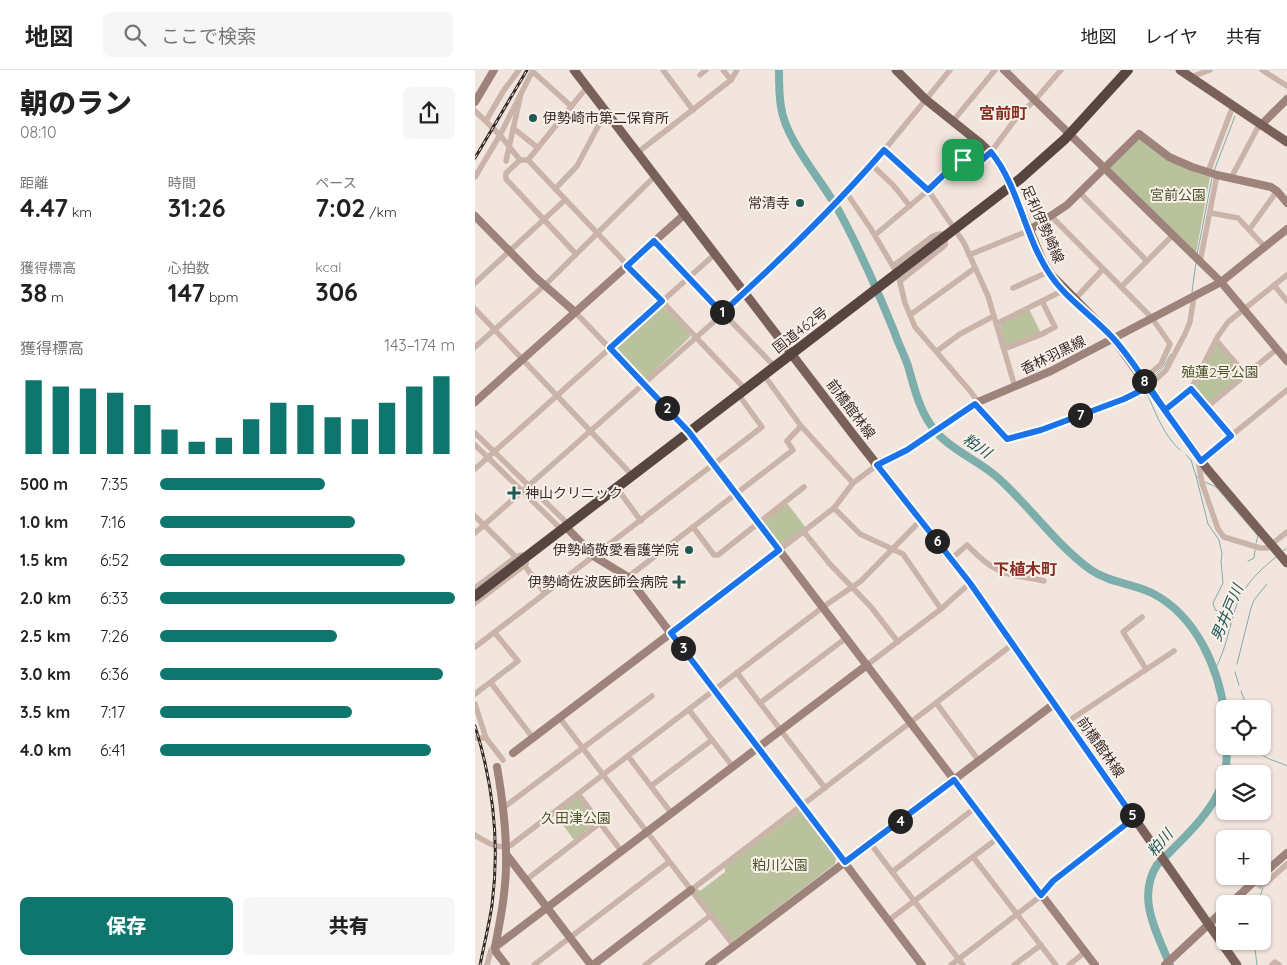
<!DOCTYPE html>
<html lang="ja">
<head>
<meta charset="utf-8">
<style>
  :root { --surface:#fff; --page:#f6f6f6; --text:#222; --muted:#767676; --line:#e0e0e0; --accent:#0f766e }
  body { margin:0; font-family:Quicksand,"Noto Sans JP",sans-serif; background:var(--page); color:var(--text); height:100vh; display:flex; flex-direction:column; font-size:19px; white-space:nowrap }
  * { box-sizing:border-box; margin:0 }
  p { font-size:16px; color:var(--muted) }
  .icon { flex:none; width:28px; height:28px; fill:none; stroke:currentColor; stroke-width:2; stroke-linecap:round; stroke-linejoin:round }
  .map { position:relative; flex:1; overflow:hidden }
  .panel { display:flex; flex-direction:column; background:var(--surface); width:475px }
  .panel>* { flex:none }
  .controls { position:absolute; left:741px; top:630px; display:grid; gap:10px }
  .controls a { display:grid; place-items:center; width:55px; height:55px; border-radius:8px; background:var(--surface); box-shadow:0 1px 4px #0004; font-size:25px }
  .pin { position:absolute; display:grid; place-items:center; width:42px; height:42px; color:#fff; margin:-21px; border-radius:10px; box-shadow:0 2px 8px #0006 }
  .km { position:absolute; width:25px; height:25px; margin:-12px; border-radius:50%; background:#222; color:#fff; font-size:14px; line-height:25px; text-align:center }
  .round { display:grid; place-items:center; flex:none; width:52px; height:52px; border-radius:8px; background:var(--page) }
  .head { display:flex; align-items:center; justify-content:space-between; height:85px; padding:0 20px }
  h1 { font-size:28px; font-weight:800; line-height:38px }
  .figures { display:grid; grid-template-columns:repeat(3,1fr); gap:8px; height:85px; padding:5px 20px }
  .figures div { display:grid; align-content:center }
  .figures b { font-size:25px; font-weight:800 }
  .figures small { font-size:14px; font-weight:400 }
  .figures p { font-size:14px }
  .chart { height:140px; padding:10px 20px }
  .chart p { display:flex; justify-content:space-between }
  .chart svg { width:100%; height:90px; margin-top:5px; stroke:var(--accent); stroke-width:6 }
  .button { display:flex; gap:10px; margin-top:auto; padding:10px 20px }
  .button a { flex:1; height:58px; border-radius:8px; background:var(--accent); color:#fff; font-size:20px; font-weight:800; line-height:58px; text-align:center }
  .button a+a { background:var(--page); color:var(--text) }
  ul { padding:0 20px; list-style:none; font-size:16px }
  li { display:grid; grid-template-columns:80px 60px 1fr; align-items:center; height:38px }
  li i { height:12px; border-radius:6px; background:var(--accent) }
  header { display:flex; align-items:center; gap:30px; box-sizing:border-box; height:70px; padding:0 25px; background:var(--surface); border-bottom:1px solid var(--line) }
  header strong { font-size:24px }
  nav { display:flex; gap:28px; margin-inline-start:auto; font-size:18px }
  .search { width:350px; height:45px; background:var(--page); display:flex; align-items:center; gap:12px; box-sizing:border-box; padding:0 18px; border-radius:8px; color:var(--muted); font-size:19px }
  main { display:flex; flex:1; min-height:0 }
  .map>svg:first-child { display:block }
  .green { fill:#b9c19d }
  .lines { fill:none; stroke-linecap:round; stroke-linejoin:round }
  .stream { stroke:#7caeab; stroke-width:1 }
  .river { stroke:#7caeab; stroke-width:8 }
  .street { stroke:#cab4a9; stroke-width:5.5 }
  .secondary { stroke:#9d837a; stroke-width:8 }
  .primary { stroke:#79615a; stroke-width:9 }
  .highway { stroke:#584440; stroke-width:10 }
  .rail-casing { stroke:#372b29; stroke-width:3 }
  .rail { stroke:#f9f0e9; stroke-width:1; stroke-dasharray:4; stroke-linecap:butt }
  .route-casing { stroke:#fff; stroke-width:10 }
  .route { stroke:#1a73e8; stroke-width:6 }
  .poi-dot { fill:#1f5855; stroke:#f9f0e9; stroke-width:2 }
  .labels { text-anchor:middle; stroke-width:4; stroke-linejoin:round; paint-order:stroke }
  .poi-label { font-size:14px; fill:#372b29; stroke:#f9f0e9; text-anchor:end }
  .park-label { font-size:14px; fill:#4b552d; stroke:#f9f0e9 }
  .street-label { font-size:14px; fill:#372b29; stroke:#f9f0e9 }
  .water-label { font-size:15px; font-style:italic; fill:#1f5855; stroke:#f9f0e9 }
  .quarter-label { font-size:16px; font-weight:bold; fill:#842f23; stroke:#f9f0e9 }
</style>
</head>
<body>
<header>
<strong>地図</strong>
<div class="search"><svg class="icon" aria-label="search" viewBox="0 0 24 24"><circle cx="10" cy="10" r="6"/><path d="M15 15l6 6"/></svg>ここで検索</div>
<nav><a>地図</a><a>レイヤ</a><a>共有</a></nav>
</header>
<main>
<section class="panel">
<div class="head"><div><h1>朝のラン</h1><p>08:10</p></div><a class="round"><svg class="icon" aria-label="share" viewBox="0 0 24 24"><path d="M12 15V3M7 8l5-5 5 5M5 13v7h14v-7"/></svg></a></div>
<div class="figures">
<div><p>距離</p><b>4.47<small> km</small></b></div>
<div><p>時間</p><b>31:26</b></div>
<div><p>ペース</p><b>7:02<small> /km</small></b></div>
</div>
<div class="figures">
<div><p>獲得標高</p><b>38<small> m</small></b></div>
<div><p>心拍数</p><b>147<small> bpm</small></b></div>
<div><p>kcal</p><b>306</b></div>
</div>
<div class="chart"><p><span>獲得標高</span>143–174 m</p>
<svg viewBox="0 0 160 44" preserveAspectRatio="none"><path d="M5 44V8M15 44V11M25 44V12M35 44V14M45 44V20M55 44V32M65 44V38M75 44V36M85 44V27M95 44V19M105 44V20M115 44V26M125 44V27M135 44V19M145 44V11M155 44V6"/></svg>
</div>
<ul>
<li><b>500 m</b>7:35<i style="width:56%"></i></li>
<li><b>1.0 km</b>7:16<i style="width:66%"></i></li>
<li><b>1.5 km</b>6:52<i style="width:83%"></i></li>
<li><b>2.0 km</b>6:33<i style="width:100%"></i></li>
<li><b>2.5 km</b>7:26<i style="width:60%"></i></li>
<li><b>3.0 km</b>6:36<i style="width:96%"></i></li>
<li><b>3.5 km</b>7:17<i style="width:65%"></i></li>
<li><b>4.0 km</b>6:41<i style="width:92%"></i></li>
</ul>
<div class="button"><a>保存</a><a>共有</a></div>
</section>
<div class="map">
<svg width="812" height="895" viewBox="0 0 812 895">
  <rect width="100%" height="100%" fill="#f2e5dd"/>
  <g class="green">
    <path d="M 665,68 C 685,88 708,99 735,107 L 721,183 L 635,99 L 635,97 Z"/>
    <path d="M 185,236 L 187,236 L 215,264 L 215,267 L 171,309 L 168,309 L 139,280 L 139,277 Z"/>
    <path d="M 554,239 L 566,263 L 532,276 L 530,275 L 525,257 L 526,254 Z"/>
    <path d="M 744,274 L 767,303 L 767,305 L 734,333 L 731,333 L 720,317 L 741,275 Z"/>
    <path d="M 312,433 L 331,458 L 305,476 L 287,453 Z"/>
    <path d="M 102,727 L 122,751 L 99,770 L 80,744 Z"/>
    <path d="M 324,741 L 326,741 L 361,787 L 360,794 L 259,871 L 257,870 L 220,823 L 220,820 L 222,818 L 225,821 L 250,802 L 250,797 Z"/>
  </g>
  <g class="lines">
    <g class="stream">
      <path d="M 739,101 L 760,46"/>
      <path d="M 722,185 L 737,108"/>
      <path d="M 717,222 L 721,192"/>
      <path d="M 673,312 L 689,296 L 696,284"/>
      <path d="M 671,321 C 680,341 688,365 705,380"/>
      <path d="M 711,385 L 716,390 L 721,406 L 725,409"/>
      <path d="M 721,406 L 733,454 L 744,470 L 747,483 L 746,492 L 748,513 L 738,533 L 740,540 L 747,542"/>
      <path d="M 730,412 L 741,417 L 783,466 L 781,473"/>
      <path d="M 808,481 L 812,478"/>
      <path d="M 773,491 L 779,488 L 780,480"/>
      <path d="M 762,594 L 776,538 L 779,530 L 792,514"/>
      <path d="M 740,599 C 752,578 754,556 762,534 C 769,515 786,499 801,487"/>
      <path d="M 760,602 L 764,615"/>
      <path d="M 766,621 L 773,639"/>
      <path d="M 781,676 C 788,691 799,689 812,696"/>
      <path d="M 782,834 L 788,818"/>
      <path d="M 779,871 L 782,895"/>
    </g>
    <g class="river">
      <path d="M 304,0 C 304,12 304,25 306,37 C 311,72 349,112 366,145 C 386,182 403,222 419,261 C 423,273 429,284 433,296 C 440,320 445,344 462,363 C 478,381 504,391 522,407 C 555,436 580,474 616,500 C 635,513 657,513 677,523 C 722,546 744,599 750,646"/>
      <path d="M 695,895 C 682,863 661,828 682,795 C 703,773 737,744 747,714 C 751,703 752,689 752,676"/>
    </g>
    <g class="street">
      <path d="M 58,0 L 25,65 L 45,90 L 53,90 L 270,319"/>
      <path d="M 188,0 L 218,40"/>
      <path d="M 248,0 L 256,10"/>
      <path d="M 787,0 L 812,16"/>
      <path d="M 57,1 L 96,36"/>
      <path d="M 225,5 L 231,0"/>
      <path d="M 716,7 L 735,0"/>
      <path d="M 0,41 L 25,65 L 0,107"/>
      <path d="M 12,49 L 29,20 L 44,0"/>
      <path d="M 478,51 L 520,0"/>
      <path d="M 38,58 L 63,78"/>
      <path d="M 409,80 L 453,120 L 489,173 L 513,226 L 540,317"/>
      <path d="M 162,83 L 256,10 L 262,0"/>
      <path d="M 45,90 L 31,103 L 31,109 L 101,184"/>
      <path d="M 53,90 L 112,17"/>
      <path d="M 31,91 L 45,28"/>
      <path d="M 397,95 L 418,115 L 435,136"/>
      <path d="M 733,102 L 758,36"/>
      <path d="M 756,108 L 782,59 L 786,55"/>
      <path d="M 80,119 L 102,96 L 128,47 L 132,43"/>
      <path d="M 371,122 L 396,159 L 419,198"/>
      <path d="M 605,123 L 672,191"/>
      <path d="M 736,143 L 763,148 L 790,177"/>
      <path d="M 576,146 L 677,248 L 695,274 L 686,294 L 668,310"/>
      <path d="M 774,160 L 802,121"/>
      <path d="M 400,165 L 450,123 L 484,90 L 488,90 L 496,100 L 516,82 L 542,47 L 560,30 L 586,0"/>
      <path d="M 179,171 L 300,297"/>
      <path d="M 494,185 L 553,161"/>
      <path d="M 725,192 L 742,105"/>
      <path d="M 418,196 L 458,166 L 465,164 L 471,165 L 470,175 L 468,177 L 425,211"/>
      <path d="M 424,208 L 430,233 L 440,257 L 496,322 L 503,332"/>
      <path d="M 0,213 L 90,130"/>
      <path d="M 799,215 L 812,231"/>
      <path d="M 646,217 L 698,165"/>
      <path d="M 538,218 L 573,202"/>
      <path d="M 599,230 L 628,199"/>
      <path d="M 0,239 L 157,405"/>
      <path d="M 100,242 L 214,361 L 247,405"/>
      <path d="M 435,245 L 500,198"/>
      <path d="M 521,254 L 589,220"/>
      <path d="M 741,270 L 771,305"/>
      <path d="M 0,277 L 70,215 L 180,106"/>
      <path d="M 529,279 L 565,265 L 580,257 L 567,231"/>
      <path d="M 462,281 L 485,264 L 519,246"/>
      <path d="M 289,305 L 326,356 L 378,413"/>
      <path d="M 716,319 L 756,366"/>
      <path d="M 812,320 L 730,387 L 724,395 L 727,413 L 743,459 L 749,467 L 785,478 L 792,478 L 812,462"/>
      <path d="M 500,334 L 532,369 L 566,360 L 671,319 L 691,300 L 710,264 L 715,252 L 719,226"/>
      <path d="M 732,337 L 802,279"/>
      <path d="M 690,340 L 716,319 L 743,266 L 753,252 L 812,205"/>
      <path d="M 0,363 L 93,454"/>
      <path d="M 0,375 L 86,459"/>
      <path d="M 0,399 L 240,184"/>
      <path d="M 141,417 L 166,451"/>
      <path d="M 359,438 L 385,464 L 428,484 L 466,539"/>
      <path d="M 0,446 L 41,487"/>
      <path d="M 218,457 L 239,485 L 243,485 L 329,417"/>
      <path d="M 329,462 L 354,493 L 396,537 L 423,572"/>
      <path d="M 0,463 L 277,218 L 347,149 L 397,95 L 475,0"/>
      <path d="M 476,489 L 492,475 C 506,489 518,501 538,505 C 548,508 559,508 569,511"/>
      <path d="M 49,495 L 70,523"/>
      <path d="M 153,507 L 318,380 L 312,371 L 326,356"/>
      <path d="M 0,518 L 41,487 L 46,485 L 52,486 L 51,494 L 0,533"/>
      <path d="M 667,547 L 648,562 L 671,599"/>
      <path d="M 196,563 L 359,438 L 378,413 L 402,395"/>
      <path d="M 0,577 L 287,357 L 263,324"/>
      <path d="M 392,595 L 466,539 L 495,513"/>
      <path d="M 262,603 L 350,718"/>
      <path d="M 16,613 L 58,668"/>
      <path d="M 0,624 L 43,591 L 20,563"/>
      <path d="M 285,633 L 371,568"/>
      <path d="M 0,634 L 11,668 L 28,690"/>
      <path d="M 462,634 L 504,691"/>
      <path d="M 214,640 L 258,697"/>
      <path d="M 84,647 L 259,876"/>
      <path d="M 592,652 L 699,581"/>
      <path d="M 0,668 L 11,668"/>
      <path d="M 153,686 L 197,744"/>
      <path d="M 176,716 L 237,670"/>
      <path d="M 103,724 L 147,782"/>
      <path d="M 28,738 L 177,626"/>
      <path d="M 0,765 C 10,771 24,781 36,775 L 348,537 L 386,511 L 446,450"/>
      <path d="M 395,773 L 488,895"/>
      <path d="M 498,787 L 581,895"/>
      <path d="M 417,802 L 500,738"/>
      <path d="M 51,810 L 125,753"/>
      <path d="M 779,811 L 785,816 L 792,812 L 812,794"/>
      <path d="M 216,820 L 538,574"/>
      <path d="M 414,850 L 523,768"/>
      <path d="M 12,895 L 16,880 L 20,877"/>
      <path d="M 59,895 L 194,792"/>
      <path d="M 170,895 L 235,846"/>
      <path d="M 476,895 L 567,825 L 578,811 L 659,749"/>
      <path d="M 539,895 L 566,875"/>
      <path d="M 594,895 L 610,882"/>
      <path d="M 797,895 L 800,892 L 804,895"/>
    </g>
    <g class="secondary">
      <path d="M 529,0 L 746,212 L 812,291"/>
      <path d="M 0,32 L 19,0"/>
      <path d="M 786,55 L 812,29"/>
      <path d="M 0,146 L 60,207 L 100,242"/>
      <path d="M 553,161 L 592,135 L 664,64 L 694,87 L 717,97 L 742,105 L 796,117 L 802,121 L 812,133"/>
      <path d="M 0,332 L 210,144"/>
      <path d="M 402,395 L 432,380 L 503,332 L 576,301 L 746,212 L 812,159"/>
      <path d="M 247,405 L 620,895"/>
      <path d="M 90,456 L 120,487 L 153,507 L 447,895"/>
      <path d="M 38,683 L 196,563"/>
      <path d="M 22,697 C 27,726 31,756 31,785 C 32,816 26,847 20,877 L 21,882 L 31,895"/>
      <path d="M 31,784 L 116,895"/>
      <path d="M 788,804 L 812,783"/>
      <path d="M 755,834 L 785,806"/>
      <path d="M 20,877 L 392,595"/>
      <path d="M 118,895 L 216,820"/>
      <path d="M 234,895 L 579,634"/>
      <path d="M 690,895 L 750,839"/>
    </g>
    <g class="primary">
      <path d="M 99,0 L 380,367 L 495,513 L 762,895"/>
      <path d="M 421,0 L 450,29 L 505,73 L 521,88 L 533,110 L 567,190 L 576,205 L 639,269 L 733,400 L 812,493"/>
      <path d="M 705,0 L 812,72"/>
    </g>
    <path class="highway" d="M 0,526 L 545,109 L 590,69 L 653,0"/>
    <g class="rail-casing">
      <g id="rail">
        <path d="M 0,88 L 52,0"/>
        <path d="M 0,656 C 18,713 25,774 17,835 C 14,855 9,875 5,895"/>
      </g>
    </g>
    <use href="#rail" class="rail"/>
  </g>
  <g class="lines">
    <g class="route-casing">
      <path id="route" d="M 488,90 L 484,90 L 480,94 L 453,120 L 409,80 C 359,138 304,191 247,243 L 179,171 L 152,196 L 187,231 L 135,278 L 214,362 L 304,480 L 196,563 L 370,792 L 479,710 L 566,825 L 578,811 L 659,748 L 495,513 L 402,395 L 432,380 L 500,334 L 532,369 L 566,360 L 649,329 L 673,317 L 726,391 L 756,366 L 716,319 L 690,340 C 674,317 656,288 638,268 C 618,246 590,228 574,203 C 549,165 544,117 516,82 L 496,100 L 488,90"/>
    </g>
    <use href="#route" class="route"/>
  </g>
  <g class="poi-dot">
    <circle cx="58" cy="48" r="5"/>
    <circle cx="325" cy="133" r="5"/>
    <path d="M36.5 415.5h5v5h5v5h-5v5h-5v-5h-5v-5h5z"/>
    <circle cx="214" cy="480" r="5"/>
    <path d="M201.5 504.5h5v5h5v5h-5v5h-5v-5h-5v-5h5z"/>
  </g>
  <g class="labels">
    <g class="poi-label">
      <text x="68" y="53" text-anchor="start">伊勢崎市第二保育所</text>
      <text x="315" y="138">常清寺</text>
      <text x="50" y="428" text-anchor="start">神山クリニック</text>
      <text x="204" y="485">伊勢崎敬愛看護学院</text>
      <text x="193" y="517">伊勢崎佐波医師会病院</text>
    </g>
    <g class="park-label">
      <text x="703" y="130">宮前公園</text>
      <text x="745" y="307">殖蓮2号公園</text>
      <text x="101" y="753">久田津公園</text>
      <text x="305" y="800">粕川公園</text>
    </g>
    <g class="street-label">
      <text transform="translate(568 154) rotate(66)" y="5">足利伊勢崎線</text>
      <text transform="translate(325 260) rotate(-38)" y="5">国道462号</text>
      <text transform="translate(578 285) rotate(-26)" y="5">香林羽黒線</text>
      <text transform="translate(376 339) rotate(53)" y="5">前橋館林線</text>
      <text transform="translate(626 677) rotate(55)" y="5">前橋館林線</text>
    </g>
    <g class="water-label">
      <text transform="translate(502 376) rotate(35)" y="5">粕川</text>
      <text transform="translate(752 543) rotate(-67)" y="5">男井戸川</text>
      <text transform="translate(685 773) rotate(-49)" y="5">粕川</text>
    </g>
    <g class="quarter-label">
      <text x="528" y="49">宮前町</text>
      <text x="550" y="505">下植木町</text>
    </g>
  </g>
</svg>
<div class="controls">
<a><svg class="icon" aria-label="locate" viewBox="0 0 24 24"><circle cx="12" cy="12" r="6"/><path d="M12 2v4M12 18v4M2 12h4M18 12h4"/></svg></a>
<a><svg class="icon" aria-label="layers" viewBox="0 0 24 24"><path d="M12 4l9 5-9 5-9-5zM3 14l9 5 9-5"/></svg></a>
<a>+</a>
<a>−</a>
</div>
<div class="pin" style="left:488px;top:90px;background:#1e9e55"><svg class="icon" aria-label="arrive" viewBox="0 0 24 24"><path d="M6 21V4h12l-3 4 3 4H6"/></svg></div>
<b class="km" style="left:247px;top:242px">1</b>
<b class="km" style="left:192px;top:338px">2</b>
<b class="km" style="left:208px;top:578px">3</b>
<b class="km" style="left:425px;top:751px">4</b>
<b class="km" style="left:657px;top:745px">5</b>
<b class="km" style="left:462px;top:471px">6</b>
<b class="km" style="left:605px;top:345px">7</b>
<b class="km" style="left:669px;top:311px">8</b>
</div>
</main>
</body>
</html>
